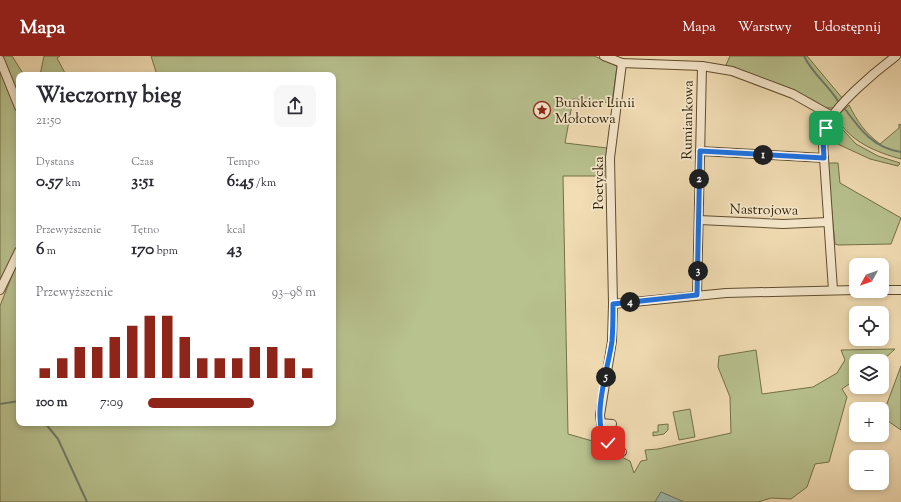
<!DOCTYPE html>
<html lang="pl">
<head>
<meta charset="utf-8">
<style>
  :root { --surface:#fff; --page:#f7f7f7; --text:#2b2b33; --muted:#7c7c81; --accent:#8f2418 }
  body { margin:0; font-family:"Sorts Mill Goudy",serif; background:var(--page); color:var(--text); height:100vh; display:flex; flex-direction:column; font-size:15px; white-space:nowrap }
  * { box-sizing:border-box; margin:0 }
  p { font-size:13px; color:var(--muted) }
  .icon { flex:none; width:22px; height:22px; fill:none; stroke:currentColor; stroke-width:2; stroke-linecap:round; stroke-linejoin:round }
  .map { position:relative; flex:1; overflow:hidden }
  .side { position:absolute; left:16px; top:16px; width:320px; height:354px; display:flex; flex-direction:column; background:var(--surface); border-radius:8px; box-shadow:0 2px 6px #0003 }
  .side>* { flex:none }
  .needle { width:26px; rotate:230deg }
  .tools { position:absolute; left:849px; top:202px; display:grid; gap:8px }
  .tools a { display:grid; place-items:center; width:40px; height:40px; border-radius:8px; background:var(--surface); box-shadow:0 2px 6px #0003; font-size:20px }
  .pin { position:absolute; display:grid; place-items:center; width:34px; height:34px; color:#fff; margin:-17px; border-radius:8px; box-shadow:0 2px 6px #0006 }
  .km { position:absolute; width:20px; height:20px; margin:-10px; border-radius:50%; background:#222; color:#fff; font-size:11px; line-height:20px; text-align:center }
  .round { display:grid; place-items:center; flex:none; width:42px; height:42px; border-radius:8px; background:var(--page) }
  .head { display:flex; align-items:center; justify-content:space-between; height:68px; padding:0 20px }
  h1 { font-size:22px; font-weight:700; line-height:30px }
  .metrics { display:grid; grid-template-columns:repeat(3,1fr); gap:6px; height:68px; padding:4px 20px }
  .metrics div { display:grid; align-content:center }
  .metrics b { font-size:17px; font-weight:700 }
  .metrics small { font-size:11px; font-weight:400 }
  .metrics p { font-size:11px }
  .chart { height:112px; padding:8px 20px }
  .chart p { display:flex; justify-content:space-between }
  .chart svg { width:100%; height:72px; margin-top:4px; stroke:var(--accent); stroke-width:6 }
  ul { padding:0 20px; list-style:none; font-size:13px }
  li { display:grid; grid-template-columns:64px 48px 1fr; align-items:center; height:30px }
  li i { height:10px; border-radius:5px; background:var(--accent) }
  header { display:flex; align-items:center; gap:24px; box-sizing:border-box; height:56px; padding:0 20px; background:var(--accent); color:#fff }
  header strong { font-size:19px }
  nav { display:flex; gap:22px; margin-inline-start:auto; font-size:14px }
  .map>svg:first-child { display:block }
  .green { fill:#b8c28f; stroke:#737048 }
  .water { fill:#9cbbb3; stroke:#707c6c }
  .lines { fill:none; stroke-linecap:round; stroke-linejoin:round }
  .stream { stroke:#707c6c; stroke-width:2 }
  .minor-casing { stroke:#5f4d2e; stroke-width:10 }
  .minor { stroke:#f7e9ce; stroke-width:8 }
  .route-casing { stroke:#fff; stroke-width:8 }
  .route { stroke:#1a73e8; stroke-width:5 }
  .labels { text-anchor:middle; stroke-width:3.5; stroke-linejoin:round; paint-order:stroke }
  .poi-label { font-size:14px; fill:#2e1d02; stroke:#f7e9ce; text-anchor:start }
  .street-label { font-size:14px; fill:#2e1d02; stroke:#f7e9ce }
</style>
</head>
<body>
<header>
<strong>Mapa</strong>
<nav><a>Mapa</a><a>Warstwy</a><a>Udostępnij</a></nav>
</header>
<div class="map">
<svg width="901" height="446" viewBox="0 0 901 446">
  <rect width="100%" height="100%" fill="#f2ddb4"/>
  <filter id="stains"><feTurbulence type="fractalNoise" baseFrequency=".005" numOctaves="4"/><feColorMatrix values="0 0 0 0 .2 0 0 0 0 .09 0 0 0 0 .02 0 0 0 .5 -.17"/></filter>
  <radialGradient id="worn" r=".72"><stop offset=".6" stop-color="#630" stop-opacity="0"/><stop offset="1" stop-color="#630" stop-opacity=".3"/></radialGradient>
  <g class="green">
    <path d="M 0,0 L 12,0 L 24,19 L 19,19 L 19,193 L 0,232 Z"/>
    <path d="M 44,0 L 60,0 L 57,2 L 66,19 L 40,19 Z"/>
    <path d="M 151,0 L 594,0 L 617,10 L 612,47 L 573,43 L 565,87 L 607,92 L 604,120 L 563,120 L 568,378 L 596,386 L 617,399 L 630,405 L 634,417 L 641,405 L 647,404 L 645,394 L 658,393 L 731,377 L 730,341 L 718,311 L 719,300 L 756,294 L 762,338 L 813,331 L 837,317 L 845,304 L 841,294 L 895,293 L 882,305 L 856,305 L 856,323 L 842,333 L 847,341 L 829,406 L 815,408 L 807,431 L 791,443 L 771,442 L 758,446 L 684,446 L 661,436 L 655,446 L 0,446 L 0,250 L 19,202 L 19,367 L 333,367 L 333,19 L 157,19 Z"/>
    <path d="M 730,0 L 807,0 L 843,43 L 833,52 L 825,52 L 813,44 L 781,29 L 726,9 Z"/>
    <path d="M 849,49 C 857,65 865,77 880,88 L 899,72 L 899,68 L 901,69 L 901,103 C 876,96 850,86 836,61 Z"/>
    <path d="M 833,63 L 856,88 L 878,100 L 900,107 L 898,110 L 870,103 L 827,83 Z"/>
    <path d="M 827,107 L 838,107 L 840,127 L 901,162 L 891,188 L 838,189 L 835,188 Z"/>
    <path d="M 901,310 L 901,374 L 882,361 Z"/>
    <path d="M 690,353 L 695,381 L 679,384 L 673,356 Z"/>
    <path d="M 668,368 L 668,374 L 664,378 L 653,380 L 653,376 L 658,376 L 658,369 Z"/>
  </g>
  <path class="water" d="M 661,436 L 684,446 L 655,446 Z"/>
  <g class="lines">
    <g class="stream">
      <path d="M 804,0 C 812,17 828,29 838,45"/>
      <path d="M 845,53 C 861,75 874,92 901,96"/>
      <path d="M 0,348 L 19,345"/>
      <path d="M 45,367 L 58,383 L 87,446"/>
    </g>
    <g class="minor-casing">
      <g id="minor">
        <path d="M 604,0 L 622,7 L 702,10 L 732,15 L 793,38 L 832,60"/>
        <path d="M 0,4 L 19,51"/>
        <path d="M 700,95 L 824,102"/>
        <path d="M 699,164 L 783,168 L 828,166"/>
        <path d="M 0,234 L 19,195"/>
        <path d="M 833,234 L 824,102 C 823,92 822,81 826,71 C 835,49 876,15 896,0"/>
        <path d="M 882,234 L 901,234"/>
        <path d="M 697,239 L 702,10"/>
        <path d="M 613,248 L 610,102 L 622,7"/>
        <path d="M 601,367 C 602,383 608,390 622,396"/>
        <path d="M 612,368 L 601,367 L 600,359 L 612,285 L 613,248 L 726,237 L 856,234"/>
      </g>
    </g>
    <use href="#minor" class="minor"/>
  </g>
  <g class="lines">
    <g class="route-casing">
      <path id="route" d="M 608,387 C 589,367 609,310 612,285 C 613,273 613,260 613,248 L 697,239 L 700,95 L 824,102 L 823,84 L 826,72"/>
    </g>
    <use href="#route" class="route"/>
  </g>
  <defs>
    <g id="sight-ring" transform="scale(0.9)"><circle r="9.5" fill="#f7e9ce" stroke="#8f2418" stroke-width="1.5"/><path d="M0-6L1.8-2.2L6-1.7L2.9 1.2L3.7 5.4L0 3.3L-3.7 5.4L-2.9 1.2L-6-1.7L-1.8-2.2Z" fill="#8f2418"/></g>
  </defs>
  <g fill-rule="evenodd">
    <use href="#sight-ring" x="542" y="54"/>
  </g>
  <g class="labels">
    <g class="poi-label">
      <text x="555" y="51">Bunkier Linii<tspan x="555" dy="16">Mołotowa</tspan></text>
    </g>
    <g class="street-label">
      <text transform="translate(687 64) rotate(-89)" y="5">Rumiankowa</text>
      <text transform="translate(598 127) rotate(-90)" y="5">Poetycka</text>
      <text transform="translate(764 153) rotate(1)" y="5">Nastrojowa</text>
    </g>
  </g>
  <rect width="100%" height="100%" filter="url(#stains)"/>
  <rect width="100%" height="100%" fill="url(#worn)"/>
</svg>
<div class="tools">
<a><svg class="needle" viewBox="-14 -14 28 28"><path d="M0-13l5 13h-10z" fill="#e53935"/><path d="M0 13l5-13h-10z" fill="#7c7c81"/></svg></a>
<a><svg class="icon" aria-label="locate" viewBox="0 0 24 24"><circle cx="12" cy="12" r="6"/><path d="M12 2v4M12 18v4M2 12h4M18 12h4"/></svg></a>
<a><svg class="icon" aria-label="layers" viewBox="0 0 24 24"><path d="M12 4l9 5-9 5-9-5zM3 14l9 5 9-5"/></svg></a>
<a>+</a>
<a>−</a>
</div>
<div class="pin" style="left:826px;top:72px;background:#1e9e55"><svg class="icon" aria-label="arrive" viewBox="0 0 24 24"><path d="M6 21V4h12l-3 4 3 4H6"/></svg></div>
<div class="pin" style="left:608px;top:387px;background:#d93025"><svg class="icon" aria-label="check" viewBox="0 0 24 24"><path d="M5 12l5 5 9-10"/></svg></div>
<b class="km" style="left:763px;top:99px">1</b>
<b class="km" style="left:699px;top:123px">2</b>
<b class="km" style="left:698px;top:215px">3</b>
<b class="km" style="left:630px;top:246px">4</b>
<b class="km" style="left:606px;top:321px">5</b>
<section class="side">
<div class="head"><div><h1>Wieczorny bieg</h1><p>21:50</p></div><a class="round"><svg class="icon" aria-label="share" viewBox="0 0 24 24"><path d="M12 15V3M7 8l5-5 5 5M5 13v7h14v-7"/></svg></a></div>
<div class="metrics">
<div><p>Dystans</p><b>0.57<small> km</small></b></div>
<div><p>Czas</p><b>3:51</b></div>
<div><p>Tempo</p><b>6:45<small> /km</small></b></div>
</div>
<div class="metrics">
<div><p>Przewyższenie</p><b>6<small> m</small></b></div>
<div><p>Tętno</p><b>170<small> bpm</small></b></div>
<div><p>kcal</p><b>43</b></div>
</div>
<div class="chart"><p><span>Przewyższenie</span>93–98 m</p>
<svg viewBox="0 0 160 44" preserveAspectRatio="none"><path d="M5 44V38M15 44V32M25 44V25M35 44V25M45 44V19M55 44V12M65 44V6M75 44V6M85 44V19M95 44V32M105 44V32M115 44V32M125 44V25M135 44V25M145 44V32M155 44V38"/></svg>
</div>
<ul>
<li><b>100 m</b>7:09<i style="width:63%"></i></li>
</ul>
</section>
</div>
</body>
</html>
